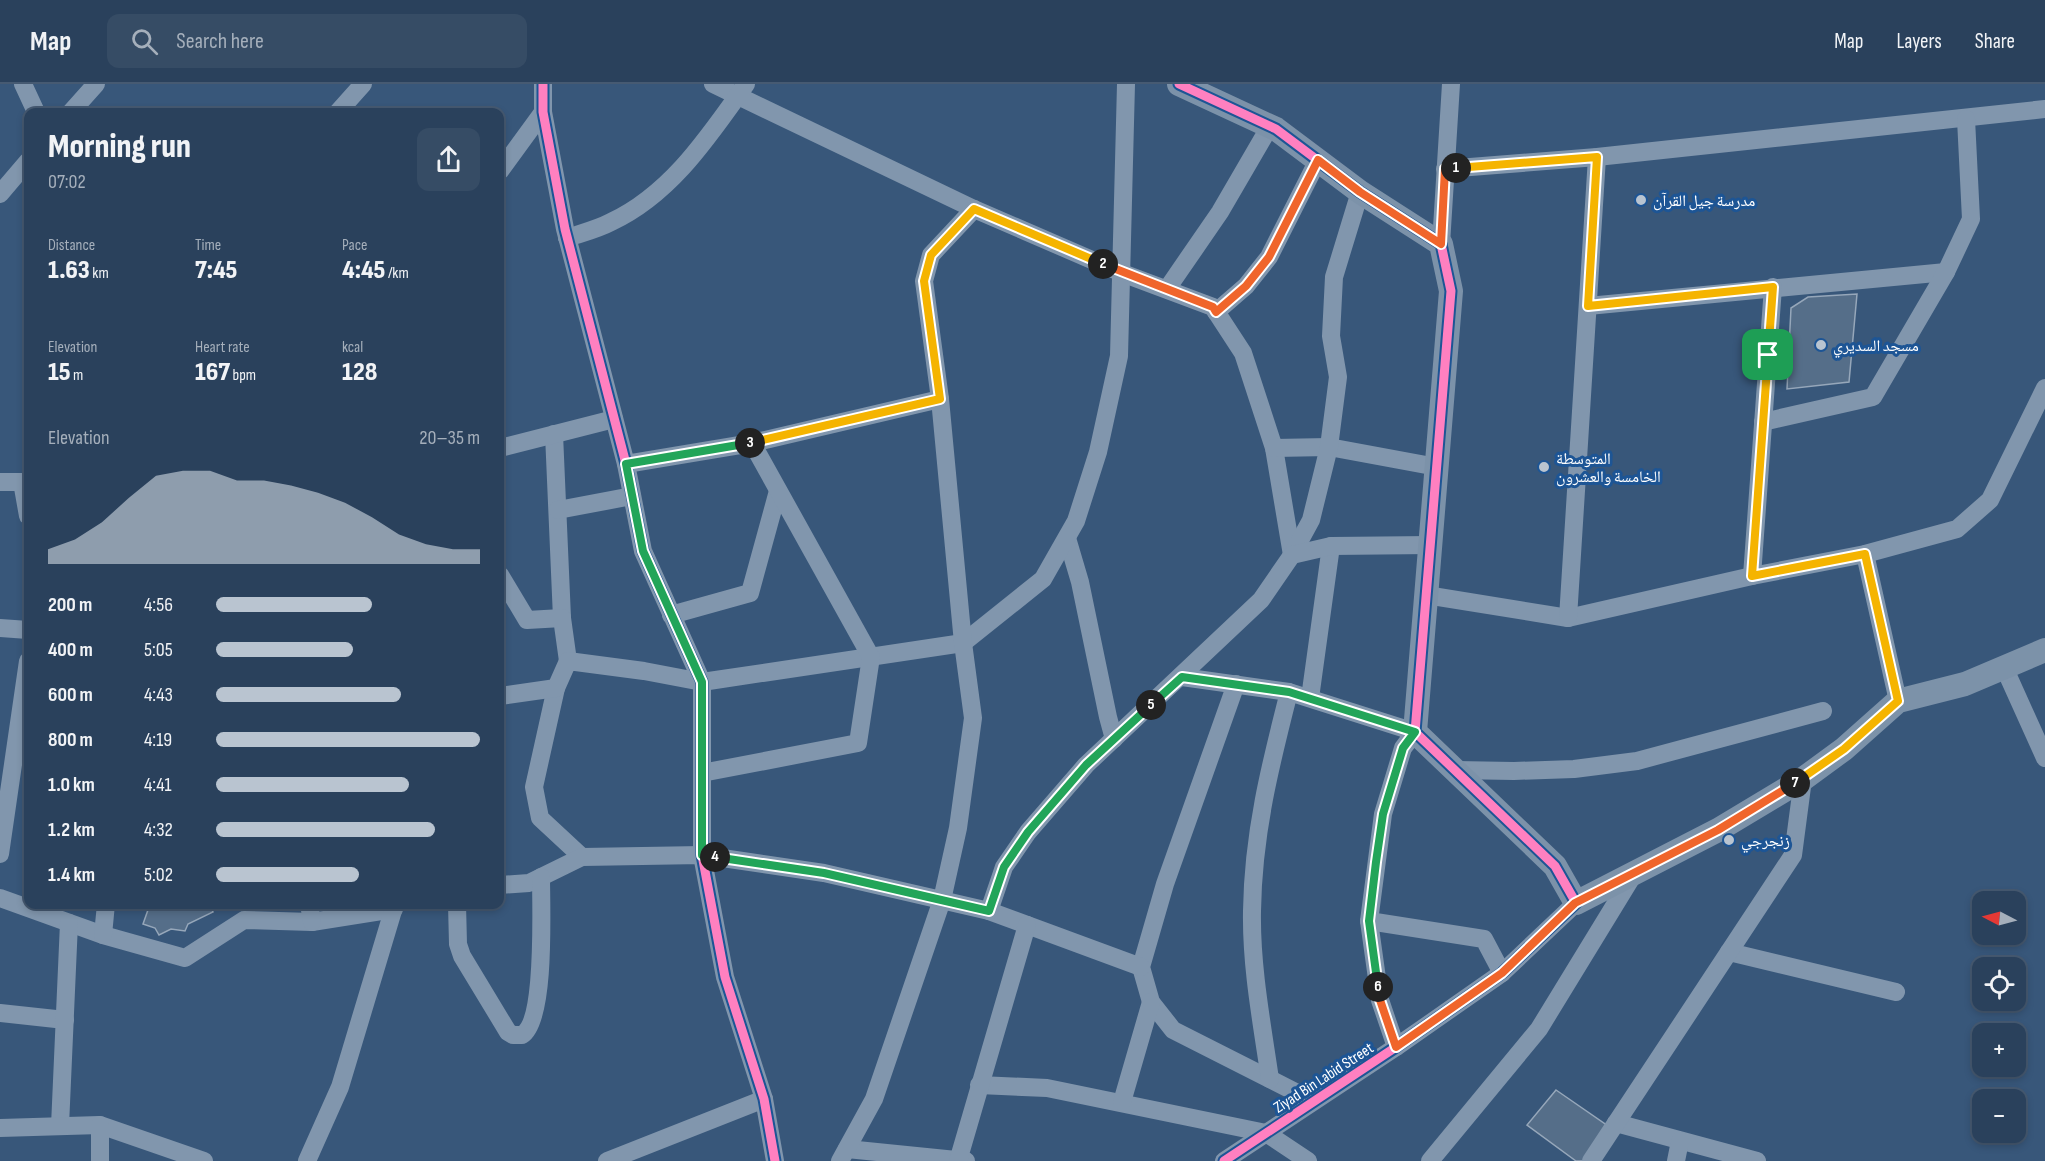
<!DOCTYPE html>
<html lang="en">
<head>
<meta charset="utf-8">
<style>
  :root { --surface:#2a415c; --page:#364c65; --text:#f1f3f6; --muted:#a5afbb; --line:#465a72; --accent:#b9c4d0 }
  body { margin:0; font-family:"Sofia Sans Condensed","Noto Naskh Arabic",sans-serif; background:var(--page); color:var(--text); height:100vh; display:flex; flex-direction:column; font-size:22px; white-space:nowrap }
  * { box-sizing:border-box; margin:0 }
  p { font-size:20px; color:var(--muted) }
  .icon { flex:none; width:33px; height:33px; fill:none; stroke:currentColor; stroke-width:2; stroke-linecap:round; stroke-linejoin:round }
  .map { position:relative; flex:1; overflow:hidden }
  .details { position:absolute; left:24px; top:24px; width:480px; height:801px; display:flex; flex-direction:column; background:var(--surface); border-radius:12px; box-shadow:0 3px 9px #0003,0 0 0 2px var(--line) }
  .details>* { flex:none }
  .needle { width:39px; rotate:276deg }
  .fabs { position:absolute; left:1972px; top:807px; display:grid; gap:12px }
  .fabs a { display:grid; place-items:center; width:54px; height:54px; border-radius:12px; background:var(--surface); box-shadow:0 3px 9px #0003,0 0 0 2px var(--line); font-size:30px }
  .pin { position:absolute; display:grid; place-items:center; width:51px; height:51px; color:#fff; margin:-26px; border-radius:12px; box-shadow:0 3px 9px #0006 }
  .km { position:absolute; width:30px; height:30px; margin:-15px; border-radius:50%; background:#222; color:#fff; font-size:16px; line-height:30px; text-align:center }
  .round { display:grid; place-items:center; flex:none; width:63px; height:63px; border-radius:12px; background:var(--page) }
  .overview { display:flex; align-items:center; justify-content:space-between; height:102px; padding:0 24px }
  h1 { font-size:33px; font-weight:800; line-height:45px }
  .metrics { display:grid; grid-template-columns:repeat(3,1fr); gap:9px; height:102px; padding:6px 24px }
  .metrics div { display:grid; align-content:center }
  .metrics b { font-size:26px; font-weight:800 }
  .metrics small { font-size:16px; font-weight:400 }
  .metrics p { font-size:16px }
  .chart { height:168px; padding:12px 24px }
  .chart p { display:flex; justify-content:space-between }
  .chart svg { width:100%; height:108px; margin-top:6px; fill:var(--accent); opacity:.7 }
  ul { padding:0 24px; list-style:none; font-size:20px }
  li { display:grid; grid-template-columns:96px 72px 1fr; align-items:center; height:45px }
  li i { height:15px; border-radius:8px; background:var(--accent) }
  header { display:flex; align-items:center; gap:36px; box-sizing:border-box; height:84px; padding:0 30px; background:var(--surface); border-bottom:2px solid var(--line) }
  header strong { font-size:28px }
  nav { display:flex; gap:33px; margin-inline-start:auto; font-size:21px }
  .search { width:420px; height:54px; background:var(--page); display:flex; align-items:center; gap:15px; box-sizing:border-box; padding:0 21px; border-radius:12px; color:var(--muted); font-size:22px }
  .map>svg:first-child { display:block }
  .building { fill:#556e89; stroke:#96a7ba; stroke-width:1.5 }
  .lines { fill:none; stroke-linecap:round; stroke-linejoin:round }
  .street { stroke:#8196ad; stroke-width:18 }
  .secondary { stroke:#7c92a9; stroke-width:24 }
  .cycleway-casing { stroke:#1d5595; stroke-width:13 }
  .cycleway { stroke:#ff80c0; stroke-width:9 }
  .split-1-casing { stroke:#fff; stroke-width:12 }
  .split-2-casing { stroke:#fff; stroke-width:12 }
  .split-3-casing { stroke:#fff; stroke-width:12 }
  .split-4-casing { stroke:#fff; stroke-width:12 }
  .split-5-casing { stroke:#fff; stroke-width:12 }
  .split-6-casing { stroke:#fff; stroke-width:12 }
  .split-7-casing { stroke:#fff; stroke-width:12 }
  .split-8-casing { stroke:#fff; stroke-width:12 }
  .split-1 { stroke:#f5b400; stroke-width:8 }
  .split-2 { stroke:#f0652b; stroke-width:8 }
  .split-3 { stroke:#f5b400; stroke-width:8 }
  .split-4 { stroke:#22a559; stroke-width:8 }
  .split-5 { stroke:#22a559; stroke-width:8 }
  .split-6 { stroke:#22a559; stroke-width:8 }
  .split-7 { stroke:#f0652b; stroke-width:8 }
  .split-8 { stroke:#f5b400; stroke-width:8 }
  .poi-dot { fill:#b9c4d0; stroke:#1d5595; stroke-width:2 }
  .labels { text-anchor:middle; stroke-width:6; stroke-linejoin:round; paint-order:stroke }
  .poi-label { font-size:16px; fill:#fff; stroke:#1d5595; text-anchor:start }
  .street-label { font-size:16px; fill:#fff; stroke:#1d5595 }
</style>
</head>
<body>
<header>
<strong>Map</strong>
<div class="search"><svg class="icon" aria-label="search" viewBox="0 0 24 24"><circle cx="10" cy="10" r="6"/><path d="M15 15l6 6"/></svg>Search here</div>
<nav><a>Map</a><a>Layers</a><a>Share</a></nav>
</header>
<div class="map">
<svg width="2045" height="1077" viewBox="0 0 2045 1077">
  <rect width="100%" height="100%" fill="#38577a"/>
  <g class="building">
    <path d="M 1857,210 L 1849,298 L 1787,305 L 1791,224 L 1808,213 Z"/>
    <path d="M 147,820 L 209,820 L 213,828 L 188,840 L 185,847 L 171,845 L 159,851 L 155,844 L 143,840 L 149,823 Z"/>
    <path d="M 1556,1006 L 1608,1042 L 1583,1077 L 1576,1077 L 1527,1041 Z"/>
  </g>
  <g class="lines">
    <g class="street">
      <path d="M 23,0 L 36,28"/>
      <path d="M 543,0 L 543,28 L 565,145 L 626,380 L 643,467 L 702,598 L 702,771 L 725,893 L 764,1015 L 775,1077"/>
      <path d="M 713,0 L 974,125 L 1122,189 L 1213,223 L 1243,269 L 1274,364 L 1292,471"/>
      <path d="M 71,28 L 96,0"/>
      <path d="M 338,28 L 363,0"/>
      <path d="M 1445,85 L 1597,73 L 2045,25"/>
      <path d="M 500,87 L 543,28"/>
      <path d="M 0,110 L 28,77"/>
      <path d="M 567,154 C 582,149 598,145 611,138 C 671,110 709,52 746,0"/>
      <path d="M 1441,160 L 1451,0"/>
      <path d="M 1167,205 L 1220,128 L 1270,42"/>
      <path d="M 1588,222 L 1946,188"/>
      <path d="M 1216,228 L 1246,202 L 1269,173 L 1318,76"/>
      <path d="M 1763,338 L 1873,313 L 1946,188 L 1971,135 L 1966,35"/>
      <path d="M 554,350 L 562,534"/>
      <path d="M 500,364 L 614,335"/>
      <path d="M 1274,364 L 1329,363 L 1437,383"/>
      <path d="M 626,380 L 752,359 L 940,315"/>
      <path d="M 0,398 L 22,398 L 28,432"/>
      <path d="M 558,426 L 632,412"/>
      <path d="M 1067,454 L 1080,498 L 1108,633 L 1114,655"/>
      <path d="M 1865,470 L 1898,617"/>
      <path d="M 1292,471 L 1311,436 L 1329,363 L 1338,293 L 1331,252 L 1334,193 L 1360,108"/>
      <path d="M 500,491 L 527,536 L 562,534 L 568,577"/>
      <path d="M 1752,492 L 1773,203"/>
      <path d="M 1426,511 L 1568,534 L 1752,492 L 1865,470 L 1957,445 L 1990,416 L 2045,304"/>
      <path d="M 671,531 L 750,509 L 778,407"/>
      <path d="M 1568,534 L 1597,73"/>
      <path d="M 0,544 L 28,546"/>
      <path d="M 2004,583 L 2045,674"/>
      <path d="M 1182,593 L 1289,608 L 1415,648 L 1403,664 L 1383,730 L 1369,837 L 1380,916 L 1396,963"/>
      <path d="M 1236,600 L 1165,800 L 1141,883 L 1151,918 L 1173,946 L 1313,1017"/>
      <path d="M 556,604 L 534,703 L 540,734 L 582,773"/>
      <path d="M 500,612 L 556,604 L 568,577 L 644,587 L 702,598 L 963,559 L 1043,495 L 1076,437 L 1098,368 L 1119,272 L 1126,0"/>
      <path d="M 1310,614 L 1331,462"/>
      <path d="M 1455,686 L 1514,687 L 1574,685 L 1637,677 L 1823,627"/>
      <path d="M 702,689 L 858,659 L 871,573 L 752,359"/>
      <path d="M 0,770 L 28,577"/>
      <path d="M 500,801 L 529,799 L 582,773 L 702,771 L 824,789 L 989,827 L 1141,883"/>
      <path d="M 0,814 L 103,851 L 185,874 L 244,836 L 312,838 L 394,825"/>
      <path d="M 309,820 L 312,838"/>
      <path d="M 457,820 L 458,860 L 462,872 L 508,948 L 513,951 L 522,951 C 546,937 541,822 541,793"/>
      <path d="M 989,827 L 1004,783 L 1028,748 L 1086,681 L 1261,516 L 1292,471 L 1331,462 L 1431,461"/>
      <path d="M 1369,837 L 1484,855 L 1502,889"/>
      <path d="M 103,851 L 106,820"/>
      <path d="M 1729,868 L 1896,908"/>
      <path d="M 0,929 L 65,936"/>
      <path d="M 1270,995 C 1262,940 1251,883 1252,827 C 1253,750 1270,682 1289,608"/>
      <path d="M 979,1001 L 1047,1004 L 1266,1049 L 1308,1077"/>
      <path d="M 1122,1018 L 1151,918"/>
      <path d="M 1616,1039 L 1757,1077"/>
      <path d="M 60,1042 L 69,839"/>
      <path d="M 0,1044 L 100,1041 L 204,1077"/>
      <path d="M 847,1065 L 966,1077"/>
      <path d="M 100,1077 L 100,1041"/>
      <path d="M 307,1077 L 340,1003 L 395,820"/>
      <path d="M 607,1077 L 764,1015"/>
      <path d="M 840,1077 L 874,1015 L 942,816 L 958,744 L 973,634 L 963,559 L 940,315 L 924,197 L 931,171 L 974,125"/>
      <path d="M 958,1077 L 1027,841"/>
      <path d="M 1224,1077 L 1396,963 L 1502,889 L 1576,819"/>
      <path d="M 1430,1077 L 1539,945 L 1635,788"/>
      <path d="M 1591,1077 L 1793,771 L 1803,695"/>
      <path d="M 1676,1077 L 1680,1057"/>
    </g>
    <path class="secondary" d="M 1179,0 L 1276,45 L 1360,108 L 1441,160 L 1451,207 L 1415,648 L 1555,782 L 1576,819 L 1718,746 L 1803,695 L 1844,665 L 1898,617 L 1965,600 L 2045,566"/>
    <g class="cycleway-casing">
      <g id="cycleway">
        <path d="M 543,0 L 543,28 L 565,145 L 626,380 L 643,467 L 702,598 L 702,771 L 725,893 L 764,1015 L 775,1077"/>
        <path d="M 1179,0 L 1276,45 L 1360,108 L 1441,160 L 1451,207 L 1415,648 L 1555,782 L 1576,819 L 1502,889 L 1396,963 L 1224,1077"/>
      </g>
    </g>
    <use href="#cycleway" class="cycleway"/>
  </g>
  <g class="lines">
    <g class="split-1-casing">
      <path id="split-1" d="M 1456,84 L 1597,73 L 1588,222 L 1773,203 L 1768,271"/>
    </g>
    <g class="split-2-casing">
      <path id="split-2" d="M 1103,180 L 1213,223 L 1216,228 L 1246,202 L 1269,173 L 1318,76 L 1360,108 L 1441,160 L 1445,85 L 1456,84"/>
    </g>
    <g class="split-3-casing">
      <path id="split-3" d="M 750,359 L 940,315 L 924,197 L 931,171 L 974,125 L 1103,180"/>
    </g>
    <g class="split-4-casing">
      <path id="split-4" d="M 715,773 L 702,771 L 702,598 L 643,467 L 626,380 L 750,359"/>
    </g>
    <g class="split-5-casing">
      <path id="split-5" d="M 715,773 L 824,789 L 989,827 L 1004,783 L 1028,748 L 1086,681 L 1151,621"/>
    </g>
    <g class="split-6-casing">
      <path id="split-6" d="M 1151,621 L 1182,593 L 1289,608 L 1415,648 L 1403,664 L 1383,730 L 1376,778 L 1369,837 L 1378,903"/>
    </g>
    <g class="split-7-casing">
      <path id="split-7" d="M 1378,903 L 1380,916 L 1396,963 L 1502,889 L 1575,819 L 1718,746 L 1795,699"/>
    </g>
    <g class="split-8-casing">
      <path id="split-8" d="M 1768,271 L 1752,492 L 1865,470 L 1898,617 L 1844,665 L 1795,699"/>
    </g>
    <use href="#split-1" class="split-1"/>
    <use href="#split-2" class="split-2"/>
    <use href="#split-3" class="split-3"/>
    <use href="#split-4" class="split-4"/>
    <use href="#split-5" class="split-5"/>
    <use href="#split-6" class="split-6"/>
    <use href="#split-7" class="split-7"/>
    <use href="#split-8" class="split-8"/>
  </g>
  <g class="poi-dot">
    <circle cx="1641" cy="116" r="6"/>
    <circle cx="1821" cy="261" r="6"/>
    <circle cx="1544" cy="383" r="6"/>
    <circle cx="1729" cy="756" r="6"/>
  </g>
  <g class="labels">
    <g class="poi-label">
      <text x="1653" y="122">مدرسة جيل القرآن</text>
      <text x="1833" y="267">مسجد السديري</text>
      <text x="1556" y="380">المتوسطة<tspan x="1556" dy="18">الخامسة والعشرون</tspan></text>
      <text x="1741" y="762">زنجرجي</text>
    </g>
    <g class="street-label">
      <text transform="translate(1323 993) rotate(-33)" y="6">Ziyad Bin Labid Street</text>
    </g>
  </g>
</svg>
<div class="fabs">
<a><svg class="needle" viewBox="-14 -14 28 28"><path d="M0-13l5 13h-10z" fill="#e53935"/><path d="M0 13l5-13h-10z" fill="#a5afbb"/></svg></a>
<a><svg class="icon" aria-label="locate" viewBox="0 0 24 24"><circle cx="12" cy="12" r="6"/><path d="M12 2v4M12 18v4M2 12h4M18 12h4"/></svg></a>
<a>+</a>
<a>−</a>
</div>
<div class="pin" style="left:1768px;top:271px;background:#1e9e55"><svg class="icon" aria-label="arrive" viewBox="0 0 24 24"><path d="M6 21V4h12l-3 4 3 4H6"/></svg></div>
<b class="km" style="left:1456px;top:84px">1</b>
<b class="km" style="left:1103px;top:180px">2</b>
<b class="km" style="left:750px;top:359px">3</b>
<b class="km" style="left:715px;top:773px">4</b>
<b class="km" style="left:1151px;top:621px">5</b>
<b class="km" style="left:1378px;top:903px">6</b>
<b class="km" style="left:1795px;top:699px">7</b>
<section class="details">
<div class="overview"><div><h1>Morning run</h1><p>07:02</p></div><a class="round"><svg class="icon" aria-label="share" viewBox="0 0 24 24"><path d="M12 15V3M7 8l5-5 5 5M5 13v7h14v-7"/></svg></a></div>
<div class="metrics">
<div><p>Distance</p><b>1.63<small> km</small></b></div>
<div><p>Time</p><b>7:45</b></div>
<div><p>Pace</p><b>4:45<small> /km</small></b></div>
</div>
<div class="metrics">
<div><p>Elevation</p><b>15<small> m</small></b></div>
<div><p>Heart rate</p><b>167<small> bpm</small></b></div>
<div><p>kcal</p><b>128</b></div>
</div>
<div class="chart"><p><span>Elevation</span>20–35 m</p>
<svg viewBox="0 0 160 44" preserveAspectRatio="none"><path d="M0 44V38L10 34L20 27L30 17L40 8L50 6L60 6L70 10L80 10L90 12L100 15L110 19L120 25L130 32L140 36L150 38L160 38V44z"/></svg>
</div>
<ul>
<li><b>200 m</b>4:56<i style="width:59%"></i></li>
<li><b>400 m</b>5:05<i style="width:52%"></i></li>
<li><b>600 m</b>4:43<i style="width:70%"></i></li>
<li><b>800 m</b>4:19<i style="width:100%"></i></li>
<li><b>1.0 km</b>4:41<i style="width:73%"></i></li>
<li><b>1.2 km</b>4:32<i style="width:83%"></i></li>
<li><b>1.4 km</b>5:02<i style="width:54%"></i></li>
</ul>
</section>
</div>
</body>
</html>
